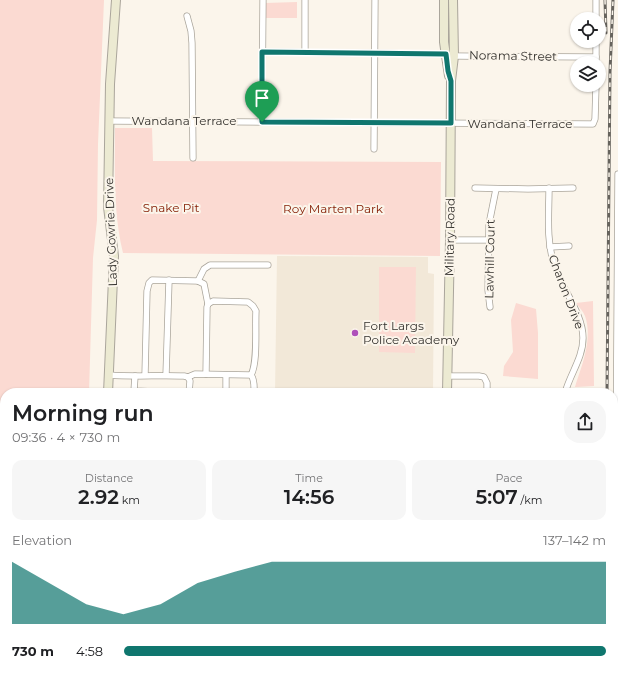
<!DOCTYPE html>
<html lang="en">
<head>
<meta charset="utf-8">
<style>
  :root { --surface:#fff; --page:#f6f6f6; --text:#202124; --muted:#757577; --accent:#0f766e }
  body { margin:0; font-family:Montserrat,sans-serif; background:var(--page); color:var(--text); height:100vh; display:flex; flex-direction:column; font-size:15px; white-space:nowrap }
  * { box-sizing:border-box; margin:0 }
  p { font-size:13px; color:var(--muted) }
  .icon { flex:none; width:22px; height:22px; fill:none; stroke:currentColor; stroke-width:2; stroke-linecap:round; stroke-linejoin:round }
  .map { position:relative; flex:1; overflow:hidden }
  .drawer { position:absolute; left:0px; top:388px; width:618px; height:286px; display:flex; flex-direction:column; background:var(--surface); border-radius:16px 16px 0 0; box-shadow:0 1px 3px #0004 }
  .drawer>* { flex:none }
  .fabs { position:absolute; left:570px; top:12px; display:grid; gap:8px }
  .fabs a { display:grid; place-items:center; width:36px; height:36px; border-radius:50%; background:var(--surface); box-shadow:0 1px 3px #0004; font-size:20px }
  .pin { position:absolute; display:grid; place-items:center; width:34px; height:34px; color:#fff; margin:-41px -17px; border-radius:50% 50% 50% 0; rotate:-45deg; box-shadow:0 0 4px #0007 }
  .pin .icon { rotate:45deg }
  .round { display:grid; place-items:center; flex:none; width:42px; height:42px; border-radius:16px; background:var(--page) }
  .headline { display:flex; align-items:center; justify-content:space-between; height:68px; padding:0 12px }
  h1 { font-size:22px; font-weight:600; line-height:30px }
  .stats { display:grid; grid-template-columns:repeat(3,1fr); gap:6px; height:68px; padding:4px 12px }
  .stats div { display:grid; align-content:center; border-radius:10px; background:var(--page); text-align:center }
  .stats b { font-size:20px; font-weight:600 }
  .stats small { font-size:11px; font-weight:400 }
  .stats p { font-size:11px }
  .chart { height:112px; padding:8px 12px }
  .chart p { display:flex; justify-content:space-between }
  .chart svg { width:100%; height:72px; margin-top:4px; fill:var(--accent); opacity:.7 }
  ul { padding:0 12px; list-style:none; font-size:13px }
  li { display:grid; grid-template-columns:64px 48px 1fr; align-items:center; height:30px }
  li i { height:10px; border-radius:5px; background:var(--accent) }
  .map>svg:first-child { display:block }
  .built { fill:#f2e8d8 }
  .green { fill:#fbdad2 }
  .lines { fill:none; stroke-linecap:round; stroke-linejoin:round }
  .street-casing { stroke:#aaa59b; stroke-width:7 }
  .secondary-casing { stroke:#aaa59b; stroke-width:10 }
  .street { stroke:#fff; stroke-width:5.5 }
  .secondary { stroke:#ecead2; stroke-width:8 }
  .rail-casing { stroke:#66635d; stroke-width:3 }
  .rail { stroke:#fbf5eb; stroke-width:1.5; stroke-dasharray:4.5; stroke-linecap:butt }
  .route-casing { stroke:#fff; stroke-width:8 }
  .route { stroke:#0f766e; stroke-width:5 }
  .poi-dot { fill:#af50ba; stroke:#fbf5eb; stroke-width:1.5 }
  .labels { text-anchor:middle; stroke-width:4; stroke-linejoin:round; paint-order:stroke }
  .street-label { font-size:12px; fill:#33312d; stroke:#fbf5eb }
  .park-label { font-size:12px; fill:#831b01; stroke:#fbf5eb }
  .poi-label { font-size:12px; fill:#33312d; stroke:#fbf5eb; text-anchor:start }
</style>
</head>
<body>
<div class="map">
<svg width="618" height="674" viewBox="0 0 618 674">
  <rect width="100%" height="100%" fill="#fbf5eb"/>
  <path class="built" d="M 277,256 L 428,257 L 428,273 L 434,274 L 433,393 L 275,393 Z"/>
  <g class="green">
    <path d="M 0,0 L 104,0 L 98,144 L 97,220 L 93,258 L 89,393 L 5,393 L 5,669 L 79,669 L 78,674 L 0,674 Z"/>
    <path d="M 297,2 L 297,18 L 265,18 L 265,3 Z"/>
    <path d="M 115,128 L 152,128 L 153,161 L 441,162 L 440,256 L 123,253 C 113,212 115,170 115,128 Z"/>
    <path d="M 379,267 L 416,267 L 415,353 L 379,352 Z"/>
    <path d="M 593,301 L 594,386 L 575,387 C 582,365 593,339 585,316 C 583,311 579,307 576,303 Z"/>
    <path d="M 516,303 L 536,309 L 538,333 L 538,379 L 503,376 L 504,366 L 513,352 L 511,320 Z"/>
  </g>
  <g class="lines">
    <g class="street-casing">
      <g id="street">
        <path d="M 187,16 L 191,31 L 192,43 L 193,158"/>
        <path d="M 596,19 L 596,0"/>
        <path d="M 262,52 L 446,54"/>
        <path d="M 305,52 L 305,0"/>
        <path d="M 454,56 L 596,57"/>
        <path d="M 596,63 L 596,41"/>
        <path d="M 110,121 L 593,124 L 595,119 L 596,85"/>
        <path d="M 262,122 L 263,0"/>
        <path d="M 374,149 L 375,0"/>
        <path d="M 475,188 L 528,189 L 573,188"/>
        <path d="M 549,188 C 549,213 546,240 554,264 C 561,288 583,313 583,338 C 583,358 570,374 565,393"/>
        <path d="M 450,240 L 489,240"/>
        <path d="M 550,247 L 569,246"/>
        <path d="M 198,281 L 204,269 L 210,265 L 268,265"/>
        <path d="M 490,307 L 488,290 L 489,224 L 496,189"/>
        <path d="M 206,374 L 207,307 L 208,304 L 213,301 L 248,302 L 253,306 L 256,311 C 255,327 258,363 251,375"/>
        <path d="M 109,375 C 134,377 159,375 184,376 L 188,377"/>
        <path d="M 145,375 L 147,291 L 149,283 L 152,280 L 198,281 L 204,284 L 208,304"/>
        <path d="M 166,375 L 169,280"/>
        <path d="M 135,376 L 134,391 L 188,393"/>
        <path d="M 448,376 L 479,376 L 484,377 L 487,383 L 487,393"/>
        <path d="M 188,377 L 195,374 L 251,375 C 255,380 254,387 254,393"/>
        <path d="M 188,377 L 190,381 L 189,393"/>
        <path d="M 226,393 L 226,375"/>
        <path d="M 613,610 L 616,472 L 618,174"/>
        <path d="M 613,638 L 616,652 L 615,674"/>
        <path d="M 252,669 L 292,674"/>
        <path d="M 307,674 L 308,669"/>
        <path d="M 387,674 L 388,669"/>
        <path d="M 428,674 L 428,669"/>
        <path d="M 485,674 L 486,669"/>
        <path d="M 585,674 L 585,669"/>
      </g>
    </g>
    <g class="secondary-casing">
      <g id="secondary">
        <path d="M 444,0 L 444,42 L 449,76"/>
        <path d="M 108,393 L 114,256 L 108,207 L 110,84 L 116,0"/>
        <path d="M 447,393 L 450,240 L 451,81 L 454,56 L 453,0"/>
        <path d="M 613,487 L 618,487"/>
        <path d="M 85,674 L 86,669"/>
        <path d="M 292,674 L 292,669"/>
      </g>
    </g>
    <use href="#street" class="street"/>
    <use href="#secondary" class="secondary"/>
    <g class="rail-casing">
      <g id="rail">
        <path d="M 605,0 L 606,33"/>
        <path d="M 607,393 L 610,72 L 613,0"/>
        <path d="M 598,674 L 598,669"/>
        <path d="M 606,674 L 606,669"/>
      </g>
    </g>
    <use href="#rail" class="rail"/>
  </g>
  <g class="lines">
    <g class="route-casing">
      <path id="route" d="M 262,52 L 446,54 L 448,71 L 451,81 L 451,123 L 262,122 Z"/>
    </g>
    <use href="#route" class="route"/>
  </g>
  <circle class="poi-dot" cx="355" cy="333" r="4"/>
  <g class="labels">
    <g class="street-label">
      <text transform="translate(513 56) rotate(1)" y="4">Norama Street</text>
      <text x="184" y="125">Wandana Terrace</text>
      <text x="520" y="128">Wandana Terrace</text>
      <text transform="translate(111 232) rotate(-92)" y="4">Lady Gowrie Drive</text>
      <text transform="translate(450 237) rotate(-89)" y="4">Military Road</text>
      <text transform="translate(490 259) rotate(-89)" y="4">Lawhill Court</text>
      <text transform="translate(566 292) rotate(69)" y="4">Charon Drive</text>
    </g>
    <g class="park-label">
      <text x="171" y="212">Snake Pit</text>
      <text x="333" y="213">Roy Marten Park</text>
    </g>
    <g class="poi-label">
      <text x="363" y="330">Fort Largs<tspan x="363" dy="14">Police Academy</tspan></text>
    </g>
  </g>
</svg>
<div class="fabs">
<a><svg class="icon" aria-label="locate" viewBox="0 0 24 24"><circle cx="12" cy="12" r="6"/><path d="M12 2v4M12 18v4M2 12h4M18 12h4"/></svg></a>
<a><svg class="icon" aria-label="layers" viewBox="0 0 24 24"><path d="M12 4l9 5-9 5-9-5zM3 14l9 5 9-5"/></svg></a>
</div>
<div class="pin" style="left:262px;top:122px;background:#1e9e55"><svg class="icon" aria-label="arrive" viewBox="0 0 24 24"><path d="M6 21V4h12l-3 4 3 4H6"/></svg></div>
<section class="drawer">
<div class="headline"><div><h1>Morning run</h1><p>09:36 · 4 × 730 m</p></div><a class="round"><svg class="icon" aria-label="share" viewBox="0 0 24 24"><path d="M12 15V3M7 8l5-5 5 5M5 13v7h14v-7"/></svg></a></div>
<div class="stats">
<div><p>Distance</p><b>2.92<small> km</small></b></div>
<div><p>Time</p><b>14:56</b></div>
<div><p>Pace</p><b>5:07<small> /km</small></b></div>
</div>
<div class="chart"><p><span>Elevation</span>137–142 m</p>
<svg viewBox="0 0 160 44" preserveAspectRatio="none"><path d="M0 44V6L10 19L20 32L30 38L40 32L50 19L60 12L70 6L80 6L90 6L100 6L110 6L120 6L130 6L140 6L150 6L160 6V44z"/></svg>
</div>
<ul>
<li><b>730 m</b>4:58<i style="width:100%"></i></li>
</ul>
</section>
</div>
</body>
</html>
